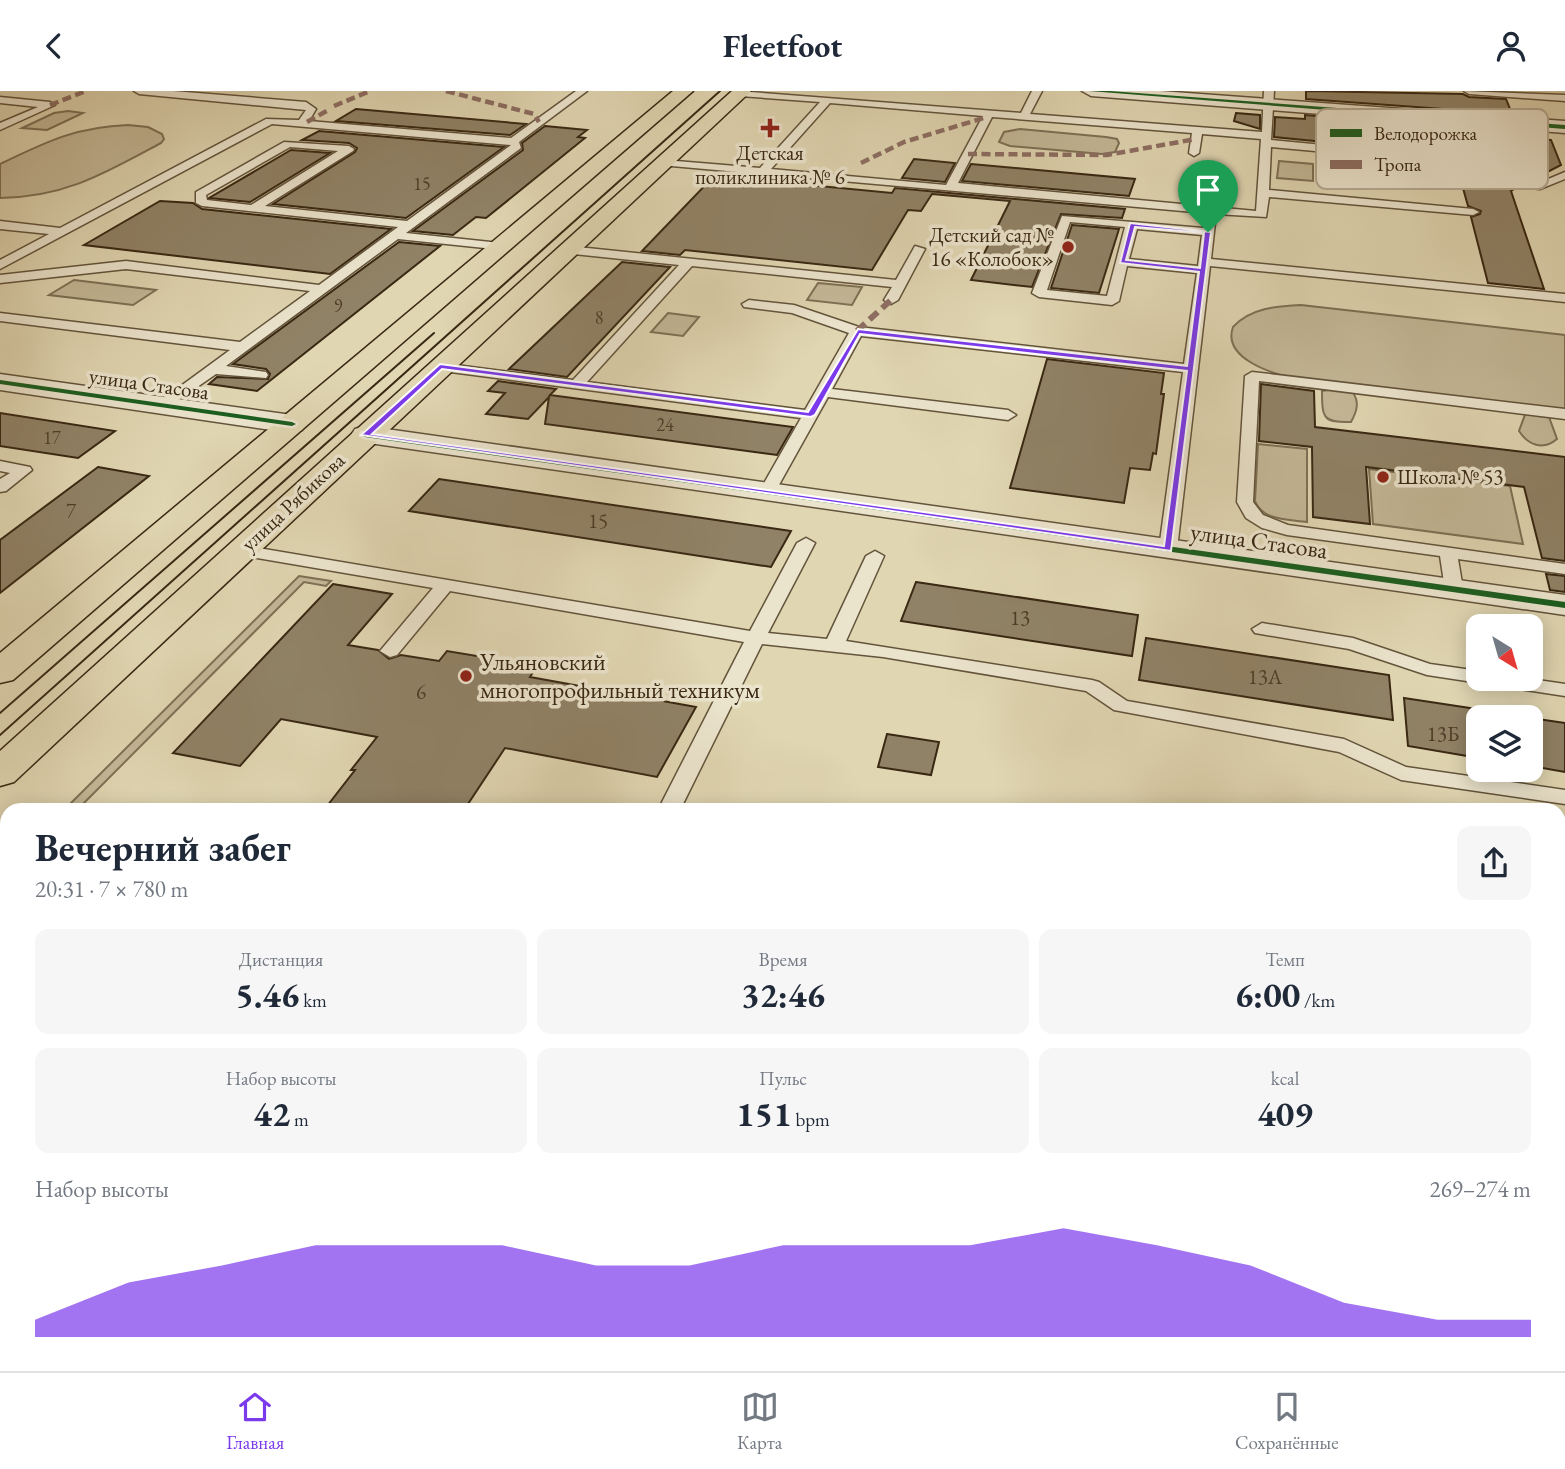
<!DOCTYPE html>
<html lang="ru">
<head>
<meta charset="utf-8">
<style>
  :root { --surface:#fff; --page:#f6f6f7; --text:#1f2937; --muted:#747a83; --line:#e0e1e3; --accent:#7c3aed }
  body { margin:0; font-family:"EB Garamond",serif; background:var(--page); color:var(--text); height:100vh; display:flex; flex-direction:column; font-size:26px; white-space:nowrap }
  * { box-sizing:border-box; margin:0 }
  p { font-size:23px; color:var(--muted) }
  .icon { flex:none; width:38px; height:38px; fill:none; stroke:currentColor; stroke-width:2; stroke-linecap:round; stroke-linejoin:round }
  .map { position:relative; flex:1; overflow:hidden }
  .drawer { position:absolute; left:0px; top:712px; width:1566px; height:569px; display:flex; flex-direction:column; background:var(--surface); border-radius:21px 21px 0 0; box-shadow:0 4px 18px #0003 }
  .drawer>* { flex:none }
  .needle { width:46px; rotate:143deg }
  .fabs { position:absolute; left:1466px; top:523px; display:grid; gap:14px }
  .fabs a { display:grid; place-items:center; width:77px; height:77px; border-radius:14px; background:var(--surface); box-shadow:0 4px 18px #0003; font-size:35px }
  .pin { position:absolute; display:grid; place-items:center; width:60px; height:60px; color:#fff; margin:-72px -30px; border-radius:50% 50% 50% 0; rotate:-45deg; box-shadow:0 0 7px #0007 }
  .pin .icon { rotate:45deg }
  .round { display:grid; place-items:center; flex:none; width:74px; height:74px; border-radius:14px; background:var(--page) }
  .overview { display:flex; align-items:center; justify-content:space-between; height:119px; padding:0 35px }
  h1 { font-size:38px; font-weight:700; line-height:52px }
  .metrics { display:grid; grid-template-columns:repeat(3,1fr); gap:10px; height:119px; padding:7px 35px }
  .metrics div { display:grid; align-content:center; border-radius:14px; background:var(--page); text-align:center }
  .metrics b { font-size:35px; font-weight:700 }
  .metrics small { font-size:19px; font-weight:400 }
  .metrics p { font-size:19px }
  .chart { height:196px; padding:14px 35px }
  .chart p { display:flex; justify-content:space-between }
  .chart svg { width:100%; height:126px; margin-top:7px; fill:var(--accent); opacity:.7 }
  header { display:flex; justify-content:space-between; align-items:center; height:91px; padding:0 35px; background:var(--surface); font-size:32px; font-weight:700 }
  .tabs { display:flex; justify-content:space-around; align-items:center; height:98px; border-top:2px solid var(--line); background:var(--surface); font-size:19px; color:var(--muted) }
  .tabs a { display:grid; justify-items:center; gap:4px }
  .tabs .selected { color:var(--accent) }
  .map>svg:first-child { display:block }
  .green { fill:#c4b897; stroke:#7e7055; stroke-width:2 }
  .building { fill:#908266; stroke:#392813; stroke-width:2 }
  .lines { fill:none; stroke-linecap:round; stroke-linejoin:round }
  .service-casing { stroke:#63543b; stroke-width:3 }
  .minor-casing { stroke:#63543b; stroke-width:3 }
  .tertiary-casing { stroke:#63543b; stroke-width:3 }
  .primary-casing { stroke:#392813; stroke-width:3 }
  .service { fill:#ebe4cd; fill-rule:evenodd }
  .minor { fill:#ebe4cd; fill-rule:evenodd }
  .tertiary { fill:#ebe4cd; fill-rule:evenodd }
  .primary { fill:#e0d6b2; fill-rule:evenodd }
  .tram { stroke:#392813; stroke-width:2 }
  .quiet-far1 { stroke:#8d6e63; stroke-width:4.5; stroke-dasharray:9 4.5; stroke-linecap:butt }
  .quiet { stroke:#8d6e63; stroke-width:6; stroke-dasharray:11 6; stroke-linecap:butt }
  .cycleway-casing { stroke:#ebe4cd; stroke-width:5 }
  .cycleway { fill:#1b5e20; fill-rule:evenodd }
  .route { fill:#7c3aed; stroke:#fff; stroke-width:2; fill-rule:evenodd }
  .poi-dot { fill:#8f2418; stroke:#ebe4cd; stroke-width:2.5 }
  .labels { text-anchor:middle; stroke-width:7; stroke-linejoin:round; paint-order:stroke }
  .far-number-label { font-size:18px; fill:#4f3e28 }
  .far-poi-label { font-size:21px; fill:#392813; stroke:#ebe4cd }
  .far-street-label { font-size:21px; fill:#392813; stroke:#ebe4cd }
  .number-label { font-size:21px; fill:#4f3e28 }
  .street-label { font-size:24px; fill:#392813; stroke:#ebe4cd }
  .poi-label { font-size:24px; fill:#392813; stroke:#ebe4cd; text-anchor:start }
  .key { fill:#ebe4cd; stroke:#b6ac95; stroke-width:2 }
  .key-label { font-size:19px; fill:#392813 }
</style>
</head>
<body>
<header><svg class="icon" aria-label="back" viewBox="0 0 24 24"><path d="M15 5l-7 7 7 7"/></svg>Fleetfoot<svg class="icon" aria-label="person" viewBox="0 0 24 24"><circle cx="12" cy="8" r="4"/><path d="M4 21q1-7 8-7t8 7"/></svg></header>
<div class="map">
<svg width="1565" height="1280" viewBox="0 0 1565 1280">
  <rect width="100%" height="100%" fill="#e0d6b2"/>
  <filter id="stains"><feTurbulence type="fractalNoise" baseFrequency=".00286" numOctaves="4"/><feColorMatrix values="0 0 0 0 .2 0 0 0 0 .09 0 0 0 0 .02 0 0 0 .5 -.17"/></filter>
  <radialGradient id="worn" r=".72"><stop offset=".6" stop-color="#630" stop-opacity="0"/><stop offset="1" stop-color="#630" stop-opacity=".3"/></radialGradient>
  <g class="green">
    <path d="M 68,20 L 83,22 L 47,39 L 22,37 L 54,22 Z"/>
    <path d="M 128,34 L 148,36 L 162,43 L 164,48 L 161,52 C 105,82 66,106 0,107 L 0,73 C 46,51 75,36 128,34 Z"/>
    <path d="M 1020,38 L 1106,46 L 1117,48 L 1119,52 L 1115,61 L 1102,63 L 1010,55 L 999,51 L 1004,41 Z"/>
    <path d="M 1279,70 L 1313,73 L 1313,90 L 1277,87 Z"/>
    <path d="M 74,189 L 156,199 L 133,214 L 49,204 Z"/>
    <path d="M 818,192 L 862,196 L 852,214 L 807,209 Z"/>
    <path d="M 1301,214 L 1565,244 L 1565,320 L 1292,287 C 1271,282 1222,267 1233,236 C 1250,217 1277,215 1301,214 Z"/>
    <path d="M 668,222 L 699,226 L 683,245 L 651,241 Z"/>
    <path d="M 1335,298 L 1352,300 C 1360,311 1357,320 1351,331 C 1323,332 1322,327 1322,300 Z"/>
    <path d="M 1526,321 L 1549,326 L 1557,348 C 1543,360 1528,354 1519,340 Z"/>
    <path d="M 1258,353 L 1307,358 L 1307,431 C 1288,428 1263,430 1255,410 Z"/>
    <path d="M 1369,378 L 1510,395 L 1523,453 L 1373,433 Z"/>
    <path d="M 299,485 L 331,490 L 326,495 L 304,491 L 77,719 L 64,719 Z"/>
  </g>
  <g class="building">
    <path d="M 1306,0 L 1463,3 L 1469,6 L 1506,8 L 1512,23 L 1306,8 Z"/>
    <path d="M 356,18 L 526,33 L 510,44 L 336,30 Z"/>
    <path d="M 1236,22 L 1260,24 L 1260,38 L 1234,30 Z"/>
    <path d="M 1305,24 L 1518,41 L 1520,47 L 1551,49 L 1561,74 L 1532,89 L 1475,83 L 1458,75 L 1455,67 L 1436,65 L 1427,61 L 1274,46 L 1275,26 L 1305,28 Z"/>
    <path d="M 545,35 L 587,39 L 578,46 L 585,47 L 486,127 L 476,126 L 453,144 L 413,140 L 523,59 L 522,52 Z"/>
    <path d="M 319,40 L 504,56 L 406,127 L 273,113 L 355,61 L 357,57 L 349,52 L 302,49 Z"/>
    <path d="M 291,59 L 330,62 L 250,111 L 209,107 Z"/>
    <path d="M 914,68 L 955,72 L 945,91 L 902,87 Z"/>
    <path d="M 971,73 L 1135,88 L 1129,105 L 962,90 Z"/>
    <path d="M 714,85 L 892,102 L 895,97 L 1125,118 L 1122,127 L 1061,123 L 1032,196 L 971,189 L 1010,110 L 932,103 L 921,120 L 908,119 L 872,179 L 685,159 L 680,164 L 642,160 Z"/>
    <path d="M 1461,90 L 1472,95 L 1514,98 L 1511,100 L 1544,198 L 1488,192 L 1471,126 L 1480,123 L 1481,120 L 1468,115 Z"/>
    <path d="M 160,110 L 193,112 L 202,118 L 391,138 L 330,183 L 84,154 Z"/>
    <path d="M 1072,134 L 1119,138 L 1099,202 L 1051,197 Z"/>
    <path d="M 399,151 L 440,155 L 257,300 L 209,293 L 217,286 L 268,288 L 270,283 L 266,278 L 233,273 Z"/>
    <path d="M 622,171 L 670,176 L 567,286 L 509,278 Z"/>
    <path d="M 1047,268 L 1164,282 L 1161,303 L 1164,303 L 1156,363 L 1153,362 L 1150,379 L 1130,377 L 1124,412 L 1010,397 Z"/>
    <path d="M 498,290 L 556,298 L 550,304 L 793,336 L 777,364 L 545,333 L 549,306 L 528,328 L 486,323 L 505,302 L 488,300 Z"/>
    <path d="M 1261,293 L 1314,300 L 1315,336 L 1565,366 L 1565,470 L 1542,467 L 1524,396 L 1366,376 L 1370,433 L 1313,426 L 1312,356 L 1259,350 Z"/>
    <path d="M 0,322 L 115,340 L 78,367 L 0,355 Z"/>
    <path d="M 98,376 L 149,385 L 0,502 L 0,449 Z"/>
    <path d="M 439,388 L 613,414 L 791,440 L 771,476 L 409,420 Z"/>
    <path d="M 1546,483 L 1565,485 L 1565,501 L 1550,499 Z"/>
    <path d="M 916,491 L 1138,524 L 1132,565 L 901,530 Z"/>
    <path d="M 333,493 L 392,503 L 348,554 L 378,559 L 389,568 L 401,564 L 439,570 L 447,560 L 537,575 L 530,586 L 696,616 L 657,686 L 505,657 L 464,719 L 324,719 L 355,679 L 351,679 L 377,646 L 281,628 L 240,675 L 173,662 Z"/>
    <path d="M 1146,547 L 1389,584 L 1393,629 L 1139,589 Z"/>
    <path d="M 1404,607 L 1530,626 L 1479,626 L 1479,667 L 1408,655 Z"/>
    <path d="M 1531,627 L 1565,632 L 1565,681 L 1531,675 Z"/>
    <path d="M 887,643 L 939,651 L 931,684 L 878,676 Z"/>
  </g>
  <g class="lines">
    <g class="service-casing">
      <g id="service">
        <path d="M 134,0 L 173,0 L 306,11 L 316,18 L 309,30 L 511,47 L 576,0 L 587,0 L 519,51 L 521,57 L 406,142 L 500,152 L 506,156 L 504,159 L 398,148 L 226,275 L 266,281 L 268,284 L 266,287 L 216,283 L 164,319 L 159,317 L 156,314 L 159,311 L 230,259 L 0,230 L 0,222 L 240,251 L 310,200 L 126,178 L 0,192 L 0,184 L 126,170 L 319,194 L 398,136 L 202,115 L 196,112 L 196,101 L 284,51 L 349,55 L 354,58 L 353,60 L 265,115 L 407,130 L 511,54 L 272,33 L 0,178 L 0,169 L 49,143 L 0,138 L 0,130 L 60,137 L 266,28 L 299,29 L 306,19 L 139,3 ZM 290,56 L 338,60 L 251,114 L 207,109 L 206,104 Z"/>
        <path d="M 737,0 L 1021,22 L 1032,0 L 1042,0 L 1030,23 L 1262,41 L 1264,0 L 1274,0 L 1271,49 L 1427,64 L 1474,86 L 1539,92 L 1565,81 L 1565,88 L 1540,98 L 1472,92 L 1425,70 L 1271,56 L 1269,99 L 1473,118 L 1479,121 L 1473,124 L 1269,106 L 1266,126 L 1216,123 L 1211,168 L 1565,203 L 1565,211 L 1210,175 L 1177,458 L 1168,463 L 1159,458 L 1183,281 L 861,245 L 832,298 L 1008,319 L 1016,324 L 1008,329 L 828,306 L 775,401 L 767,406 L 759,401 L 801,327 L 435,279 L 433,276 L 435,273 L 440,272 L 573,289 L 679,174 L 564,162 L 562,159 L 568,155 L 896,189 L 915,155 L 925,158 L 898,209 L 891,213 L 884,209 L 892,196 L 692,175 L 587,291 L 805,319 L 849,242 L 792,222 L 744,216 L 742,213 L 749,209 L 794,214 L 859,236 L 1184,273 L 1197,182 L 1127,175 L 1119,210 L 1112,214 L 1039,206 L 1032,202 L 1062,125 L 1203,137 L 1205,122 L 660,74 L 660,70 L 664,69 L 760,77 L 820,11 L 740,5 L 737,4 ZM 830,12 L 983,25 L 946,94 L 771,78 ZM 992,26 L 1192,42 L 1189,62 L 1194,65 L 1199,62 L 1202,43 L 1261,48 L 1256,120 L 958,92 ZM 1070,131 L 1125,136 L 1107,205 L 1047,199 ZM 1137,138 L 1202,144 L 1198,175 L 1129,168 Z"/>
        <path d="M 1464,0 L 1565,4 L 1565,10 L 1469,3 Z"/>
        <path d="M 0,6 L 50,11 L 55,14 L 0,39 L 0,32 L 38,16 L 0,12 Z"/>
        <path d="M 1252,281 L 1565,318 L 1565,328 L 1259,290 L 1253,411 L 1263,424 L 1288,434 L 1565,473 L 1565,483 L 1458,468 L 1463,498 L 1454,504 L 1445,498 L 1440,465 L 1287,444 L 1262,437 L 1246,427 L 1237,411 L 1245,285 Z"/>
        <path d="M 0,370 L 30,376 L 32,379 L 6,400 L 0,401 L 0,388 L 10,382 L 0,380 Z"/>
        <path d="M 806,447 L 815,452 L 768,542 L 827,548 L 866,465 L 875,460 L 884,465 L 846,550 L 1092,589 L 1099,591 L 1127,610 L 1344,648 L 1406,676 L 1565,699 L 1565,713 L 1401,689 L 1339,661 L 1114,619 L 1086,600 L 883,566 L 762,553 L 680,719 L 658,719 L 744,551 L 450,500 L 397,564 L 390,566 L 380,560 L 433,497 L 240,464 L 231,459 L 240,454 L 750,540 L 797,452 Z"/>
        <path d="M 1262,532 L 1353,547 L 1430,573 L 1479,580 L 1479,588 L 1531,588 L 1565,593 L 1565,605 L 1427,584 L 1349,558 L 1255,542 L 1252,538 Z"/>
        <path d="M 0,903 L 7,905 L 7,925 L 0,923 Z"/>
        <path d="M 356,1274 L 389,1274 L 387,1280 L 354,1280 Z"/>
        <path d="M 521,1274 L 570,1274 L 572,1280 L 523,1280 Z"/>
        <path d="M 713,1274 L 745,1274 L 743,1280 L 711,1280 Z"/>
      </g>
    </g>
    <g class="minor-casing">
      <g id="minor">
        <path d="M 0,283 L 292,324 L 302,327 L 306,333 L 302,339 L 292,342 L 0,299 Z"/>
        <path d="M 365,335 L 1565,504 L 1565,524 L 355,350 L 351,344 L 355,338 Z"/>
      </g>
    </g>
    <g class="tertiary-casing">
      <path id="tertiary" d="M 1082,0 L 1160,0 L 1565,30 L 1565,42 L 1091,5 Z"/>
    </g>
    <g class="primary-casing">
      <g id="primary">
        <path d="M 673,0 L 693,0 L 13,589 L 0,592 L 0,562 Z"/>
        <path d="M 732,0 L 751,0 L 14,691 L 0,695 L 0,660 Z"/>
      </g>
    </g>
    <use href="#service" class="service"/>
    <use href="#minor" class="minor"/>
    <use href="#tertiary" class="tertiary"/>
    <use href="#primary" class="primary"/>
    <g class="tram">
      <path d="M 0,622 L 434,242"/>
      <path d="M 0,644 L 720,0"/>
    </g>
    <g class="quiet-far1">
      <path d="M 446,0 L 534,23 L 539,31"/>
      <path d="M 50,14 L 86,0"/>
      <path d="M 334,15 L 370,0"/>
      <path d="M 307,31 L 330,18"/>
      <path d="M 968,63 L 1107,64 L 1196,48"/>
      <path d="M 861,72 L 904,51 L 987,26"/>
    </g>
    <path class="quiet" d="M 857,240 L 891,209"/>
    <g class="cycleway-casing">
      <g id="cycleway">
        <path d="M 1089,0 L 1110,0 L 1565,34 L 1565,38 Z"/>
        <path d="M 0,289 L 292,331 L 296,333 L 292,335 L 0,293 Z"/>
        <path d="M 362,342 L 1565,511 L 1565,517 L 365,346 L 361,344 Z"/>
      </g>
    </g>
    <use href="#cycleway" class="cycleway"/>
  </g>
  <path class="route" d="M 1130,132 L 1211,141 L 1171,460 L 361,344 L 440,273 L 808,321 L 858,238 L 1187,275 L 1199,181 L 1120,172 ZM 1135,136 L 1204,142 L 1200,177 L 1126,169 ZM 860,243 L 1187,280 L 1164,455 L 372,343 L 442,278 L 811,326 L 815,324 Z"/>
  <g class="poi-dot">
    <path d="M766.5 26.5h7v7h7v7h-7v7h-7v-7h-7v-7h7z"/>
    <circle cx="1068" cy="156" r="7"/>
    <circle cx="1383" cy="386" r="7"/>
    <circle cx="466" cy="585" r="7"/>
  </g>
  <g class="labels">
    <g class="far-number-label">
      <text x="422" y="99">15</text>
      <text x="338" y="221">9</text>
      <text x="599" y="233">8</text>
      <text x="665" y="340">24</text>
      <text x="52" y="353">17</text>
    </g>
    <g class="far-poi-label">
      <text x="770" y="69">Детская<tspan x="770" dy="24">поликлиника № 6</tspan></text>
      <text x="1054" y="151" text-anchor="end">Детский сад №<tspan x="1054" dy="24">16 «Колобок»</tspan></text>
      <text x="1397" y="393" text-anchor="start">Школа № 53</text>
    </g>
    <g class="far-street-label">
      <text transform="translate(149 293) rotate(8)" y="7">улица Стасова</text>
      <text transform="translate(293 411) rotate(-43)" y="7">улица Рябикова</text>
    </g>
    <g class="number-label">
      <text x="71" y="427">7</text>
      <text x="598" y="437">15</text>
      <text x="1020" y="534">13</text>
      <text x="1265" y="593">13А</text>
      <text x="421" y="608">6</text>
      <text x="1443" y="650">13Б</text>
    </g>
    <g class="street-label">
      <text transform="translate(1259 450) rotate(8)" y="8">улица Стасова</text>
    </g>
    <g class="poi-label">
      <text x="480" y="579">Ульяновский<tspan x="480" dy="28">многопрофильный техникум</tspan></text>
    </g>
  </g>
  <rect x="1316" y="18" width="232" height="80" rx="10" class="key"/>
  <rect x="1330" y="38" width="32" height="8" fill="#1b5e20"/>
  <rect x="1330" y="69" width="32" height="9" fill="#8d6e63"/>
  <g class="key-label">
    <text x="1374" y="49">Велодорожка</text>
    <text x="1374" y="80">Тропа</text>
  </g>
  <rect width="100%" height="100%" filter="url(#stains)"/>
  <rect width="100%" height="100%" fill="url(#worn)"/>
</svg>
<div class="fabs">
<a><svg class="needle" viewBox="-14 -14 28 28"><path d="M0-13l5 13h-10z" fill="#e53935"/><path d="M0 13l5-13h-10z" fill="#747a83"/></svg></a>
<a><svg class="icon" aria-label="layers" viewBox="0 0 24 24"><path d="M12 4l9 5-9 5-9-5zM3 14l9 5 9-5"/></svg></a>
</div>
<div class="pin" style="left:1208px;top:141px;background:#1e9e55"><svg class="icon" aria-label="arrive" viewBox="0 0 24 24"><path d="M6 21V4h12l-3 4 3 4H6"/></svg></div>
<section class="drawer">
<div class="overview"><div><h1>Вечерний забег</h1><p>20:31 · 7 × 780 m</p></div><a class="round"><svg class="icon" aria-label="share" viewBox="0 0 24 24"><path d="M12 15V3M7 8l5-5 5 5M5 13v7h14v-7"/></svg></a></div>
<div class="metrics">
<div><p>Дистанция</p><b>5.46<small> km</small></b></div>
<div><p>Время</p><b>32:46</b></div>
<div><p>Темп</p><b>6:00<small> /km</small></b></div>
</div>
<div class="metrics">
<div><p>Набор высоты</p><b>42<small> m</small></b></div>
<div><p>Пульс</p><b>151<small> bpm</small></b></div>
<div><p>kcal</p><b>409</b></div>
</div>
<div class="chart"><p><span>Набор высоты</span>269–274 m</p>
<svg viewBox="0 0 160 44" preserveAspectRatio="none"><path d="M0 44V38L10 25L20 19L30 12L40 12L50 12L60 19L70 19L80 12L90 12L100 12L110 6L120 12L130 19L140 32L150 38L160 38V44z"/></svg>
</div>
</section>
</div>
<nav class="tabs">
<a class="selected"><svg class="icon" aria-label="home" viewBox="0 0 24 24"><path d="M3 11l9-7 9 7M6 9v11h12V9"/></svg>Главная</a>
<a><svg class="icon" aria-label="map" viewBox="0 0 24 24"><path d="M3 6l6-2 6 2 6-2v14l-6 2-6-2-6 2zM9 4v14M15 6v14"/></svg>Карта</a>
<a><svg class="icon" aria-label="saved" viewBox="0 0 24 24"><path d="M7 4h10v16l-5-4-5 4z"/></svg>Сохранённые</a>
</nav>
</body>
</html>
